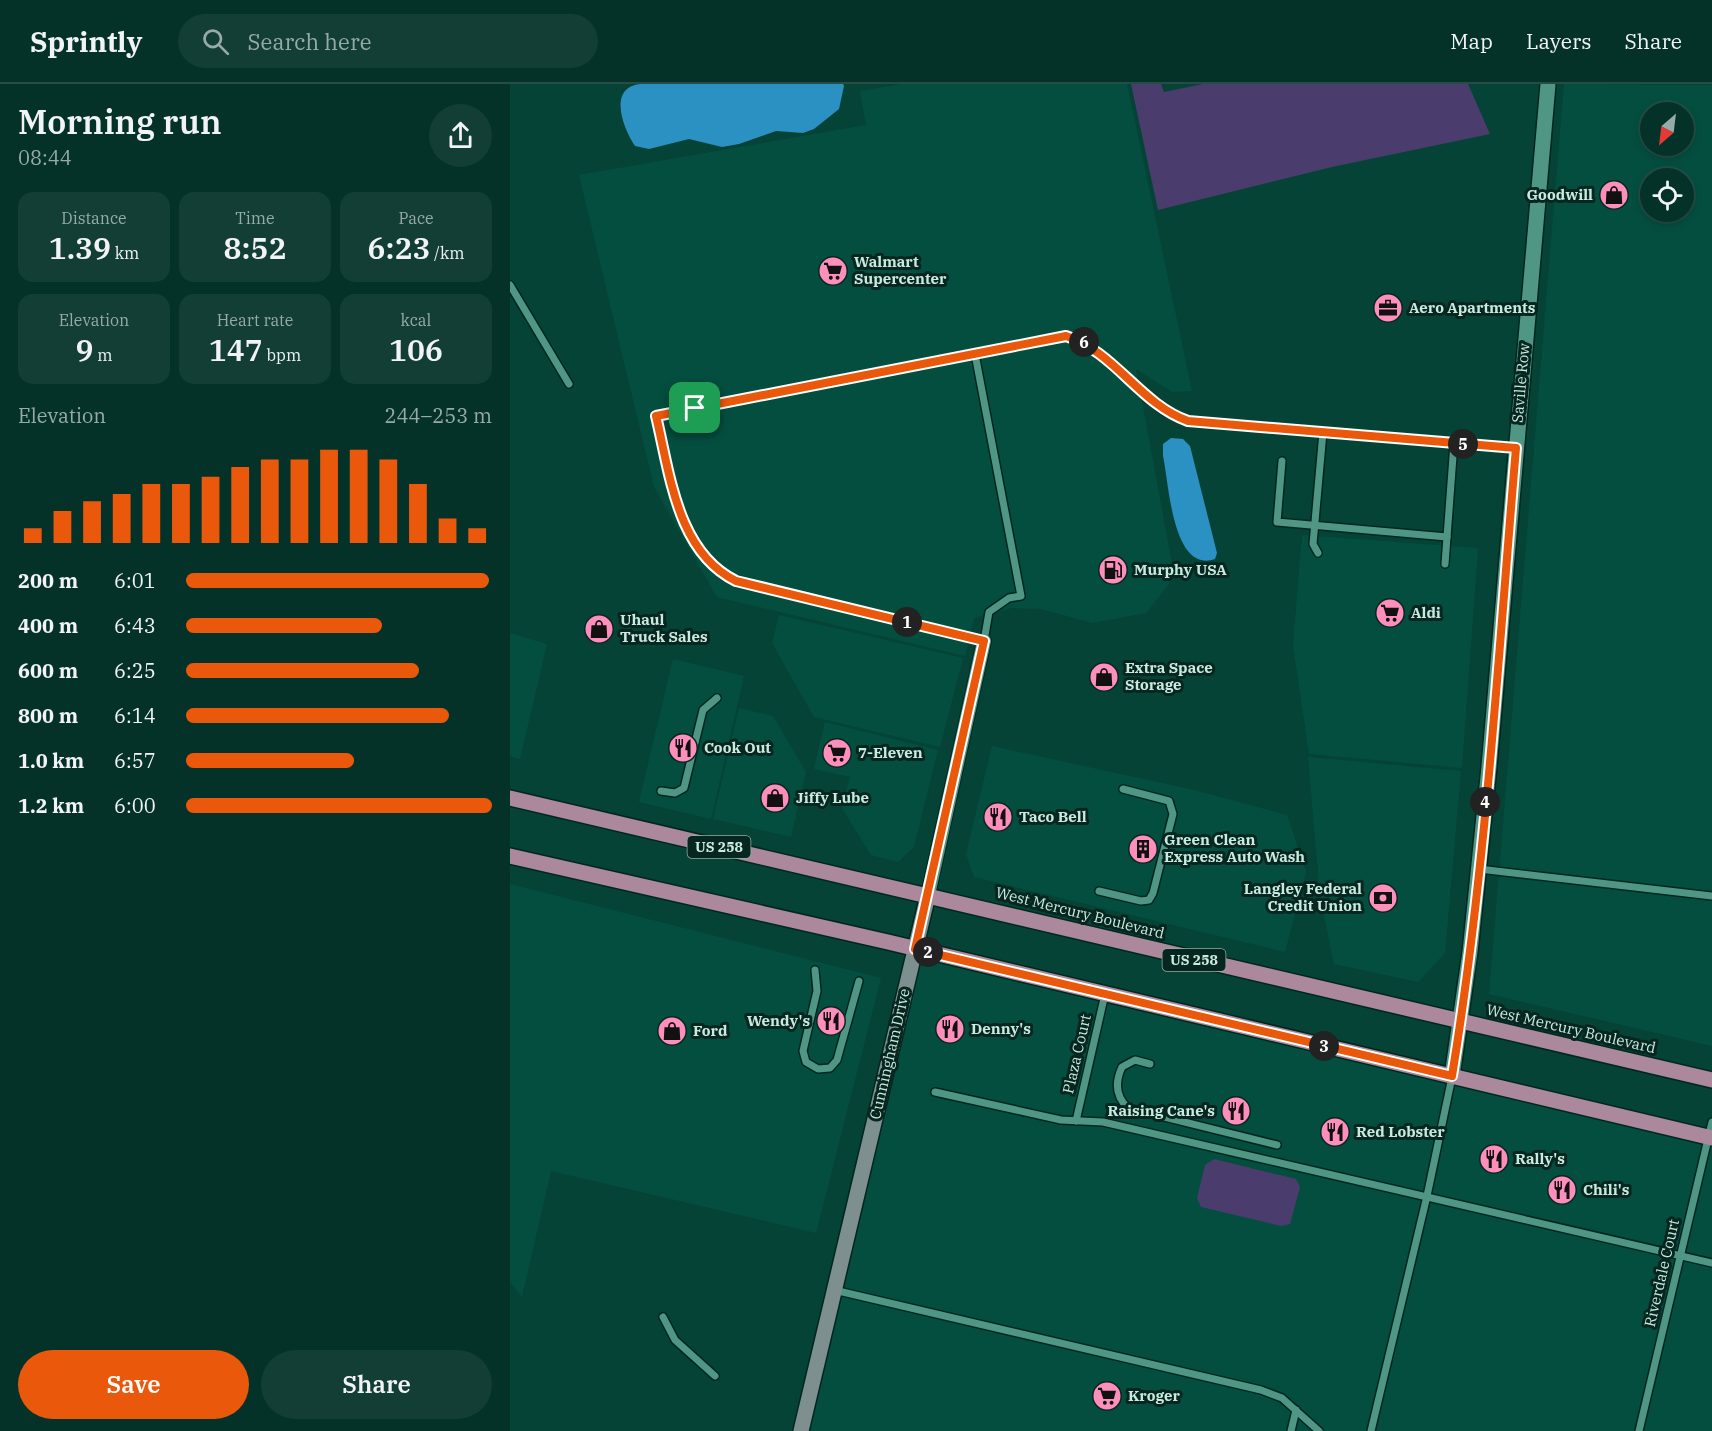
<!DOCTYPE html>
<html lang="en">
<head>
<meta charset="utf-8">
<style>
  :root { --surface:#043229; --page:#123e35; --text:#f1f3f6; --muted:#97aaa8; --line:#254d46; --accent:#ea580c }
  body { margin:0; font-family:"IBM Plex Serif",serif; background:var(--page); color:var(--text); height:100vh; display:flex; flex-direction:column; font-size:22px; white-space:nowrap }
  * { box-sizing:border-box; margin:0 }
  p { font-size:20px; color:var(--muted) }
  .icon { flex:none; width:33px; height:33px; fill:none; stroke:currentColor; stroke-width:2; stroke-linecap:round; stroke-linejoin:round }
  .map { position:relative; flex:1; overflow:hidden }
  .side { display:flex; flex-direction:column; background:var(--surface); width:510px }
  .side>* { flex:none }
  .needle { width:39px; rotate:208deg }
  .tools { position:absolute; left:1130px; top:18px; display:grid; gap:12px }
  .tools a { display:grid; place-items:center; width:54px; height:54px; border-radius:50%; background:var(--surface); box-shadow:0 3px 9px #0003,0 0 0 2px var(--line); font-size:30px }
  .pin { position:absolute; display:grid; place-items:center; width:51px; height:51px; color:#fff; margin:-26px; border-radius:12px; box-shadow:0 3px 9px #0006 }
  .km { position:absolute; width:30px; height:30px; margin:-15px; border-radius:50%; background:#222; color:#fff; font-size:16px; line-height:30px; text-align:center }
  .round { display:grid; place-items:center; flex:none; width:63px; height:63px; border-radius:32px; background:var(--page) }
  .head { display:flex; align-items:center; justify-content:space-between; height:102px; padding:0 18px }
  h1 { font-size:33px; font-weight:600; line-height:45px }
  .stats { display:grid; grid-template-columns:repeat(3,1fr); gap:9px; height:102px; padding:6px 18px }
  .stats div { display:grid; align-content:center; border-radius:15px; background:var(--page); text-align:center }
  .stats b { font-size:30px; font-weight:600 }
  .stats small { font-size:16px; font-weight:400 }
  .stats p { font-size:16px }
  .chart { height:168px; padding:12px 18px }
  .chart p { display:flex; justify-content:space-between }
  .chart svg { width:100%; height:108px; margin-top:6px; stroke:var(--accent); stroke-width:6 }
  .button { display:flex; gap:12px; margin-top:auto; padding:12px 18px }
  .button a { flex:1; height:69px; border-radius:36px; background:var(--accent); color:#fff; font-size:24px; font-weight:600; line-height:69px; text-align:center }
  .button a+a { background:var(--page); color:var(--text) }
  ul { padding:0 18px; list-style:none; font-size:20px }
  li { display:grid; grid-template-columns:96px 72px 1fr; align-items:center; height:45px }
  li i { height:15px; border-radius:8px; background:var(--accent) }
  header { display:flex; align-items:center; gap:36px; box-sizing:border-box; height:84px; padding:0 30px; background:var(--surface); border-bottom:2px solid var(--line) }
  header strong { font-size:28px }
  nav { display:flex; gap:33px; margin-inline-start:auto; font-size:21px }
  .search { width:420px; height:54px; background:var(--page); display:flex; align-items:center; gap:15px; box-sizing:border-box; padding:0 21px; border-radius:33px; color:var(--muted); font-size:22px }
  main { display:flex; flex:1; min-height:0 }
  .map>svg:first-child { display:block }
  .built { fill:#044e40; fill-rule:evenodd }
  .green { fill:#4a3c6d }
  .water { fill:#2b90c2 }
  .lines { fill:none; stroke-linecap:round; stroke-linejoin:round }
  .service-casing { stroke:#00271f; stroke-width:10 }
  .minor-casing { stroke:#00271f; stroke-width:16 }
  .tertiary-casing { stroke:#00271f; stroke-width:18 }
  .secondary-casing { stroke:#00271f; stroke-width:18 }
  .primary-casing { stroke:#00271f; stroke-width:18 }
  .service { stroke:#4f9684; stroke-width:7 }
  .minor { stroke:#4f9684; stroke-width:14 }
  .tertiary { stroke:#4f9684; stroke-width:15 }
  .secondary { stroke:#7d8f8f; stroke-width:15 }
  .primary { stroke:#ab889b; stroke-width:15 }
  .route-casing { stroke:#fff; stroke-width:12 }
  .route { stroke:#ea580c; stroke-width:8 }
  .labels { text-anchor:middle; stroke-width:6; stroke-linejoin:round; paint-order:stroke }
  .shield { fill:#07261f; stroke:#8eb0a6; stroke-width:1.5 }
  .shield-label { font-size:14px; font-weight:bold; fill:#c8ebe0 }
  .poi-label { font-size:15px; font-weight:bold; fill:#c8ebe0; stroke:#07261f; text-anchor:start }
  .street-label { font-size:15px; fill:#c8ebe0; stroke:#07261f }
</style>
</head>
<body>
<header>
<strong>Sprintly</strong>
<div class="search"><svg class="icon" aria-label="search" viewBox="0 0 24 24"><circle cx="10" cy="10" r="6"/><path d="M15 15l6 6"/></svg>Search here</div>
<nav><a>Map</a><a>Layers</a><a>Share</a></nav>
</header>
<main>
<section class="side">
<div class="head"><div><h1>Morning run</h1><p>08:44</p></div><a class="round"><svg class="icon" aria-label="share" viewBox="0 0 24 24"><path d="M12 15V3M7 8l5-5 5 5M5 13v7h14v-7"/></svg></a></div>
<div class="stats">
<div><p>Distance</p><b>1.39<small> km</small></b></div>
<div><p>Time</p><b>8:52</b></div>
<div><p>Pace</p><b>6:23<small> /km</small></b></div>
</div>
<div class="stats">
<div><p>Elevation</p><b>9<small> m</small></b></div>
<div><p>Heart rate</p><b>147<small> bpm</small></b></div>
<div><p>kcal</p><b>106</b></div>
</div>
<div class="chart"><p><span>Elevation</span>244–253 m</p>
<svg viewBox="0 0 160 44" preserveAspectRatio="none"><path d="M5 44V38M15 44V31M25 44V27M35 44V24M45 44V20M55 44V20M65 44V17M75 44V13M85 44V10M95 44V10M105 44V6M115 44V6M125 44V10M135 44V20M145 44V34M155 44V38"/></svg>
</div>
<ul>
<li><b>200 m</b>6:01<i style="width:99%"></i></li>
<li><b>400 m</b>6:43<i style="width:64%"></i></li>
<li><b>600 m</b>6:25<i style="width:76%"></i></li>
<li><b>800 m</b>6:14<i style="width:86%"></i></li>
<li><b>1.0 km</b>6:57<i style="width:55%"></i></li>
<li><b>1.2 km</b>6:00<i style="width:100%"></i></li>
</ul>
<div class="button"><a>Save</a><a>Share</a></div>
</section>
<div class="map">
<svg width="1202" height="1347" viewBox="0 0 1202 1347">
  <rect width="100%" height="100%" fill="#054337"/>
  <g class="built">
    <path d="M 391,0 L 617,0 L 682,307 L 662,308 L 626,285 L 663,485 L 659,500 L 636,529 L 582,539 L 531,525 L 502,524 L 464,534 L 455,572 L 207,513 L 144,403 L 69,91 L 356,41 L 350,7 Z"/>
    <path d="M 1054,0 L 1202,1 L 1202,962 L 979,910 ZM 1140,28 L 1173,28 L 1173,62 L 1140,62 ZM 1140,94 L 1173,94 L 1173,128 L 1140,128 Z"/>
    <path d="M 792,451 L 968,464 L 952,684 L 799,670 L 783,561 Z"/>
    <path d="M 269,531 L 453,574 L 430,663 L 304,633 L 262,559 Z"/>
    <path d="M 0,549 L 37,560 L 10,675 L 0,672 Z"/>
    <path d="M 163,575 L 234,592 L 201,735 L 129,718 Z"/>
    <path d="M 229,624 L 263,632 L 296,688 L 281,753 L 203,735 Z"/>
    <path d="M 315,638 L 428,666 L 404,763 L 388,778 L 361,771 L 332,724 L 340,693 L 304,685 Z"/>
    <path d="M 482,662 L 684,706 L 777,731 L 796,788 L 775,868 L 464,793 L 456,770 Z"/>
    <path d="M 798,673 L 951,687 L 935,869 L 908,898 L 824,880 L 810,812 Z"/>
    <path d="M 0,800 L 371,894 L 306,1149 L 41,1087 L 12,1213 L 0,1198 Z"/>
    <path d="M 403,867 L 1202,1053 L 1202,1347 L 291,1347 Z"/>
  </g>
  <g class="green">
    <path d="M 621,0 L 651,0 L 654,8 L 693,0 L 958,0 L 980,50 L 822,83 L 648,126 Z"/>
    <path d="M 704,1075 L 786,1095 L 790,1103 L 780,1140 L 771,1142 L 691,1123 L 687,1114 L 695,1081 Z"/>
  </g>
  <g class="water">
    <path d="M 131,0 L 333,0 L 334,2 L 329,25 L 304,45 L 293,49 L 266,47 L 229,60 L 212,63 L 179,55 L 139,65 L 125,62 C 113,44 97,3 131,0 Z"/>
    <path d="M 661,354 L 673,355 L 680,362 L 707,469 L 705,475 C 662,490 659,398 653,372 L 653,360 Z"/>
  </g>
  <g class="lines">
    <g class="service-casing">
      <g id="service">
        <path d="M 0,201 L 59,300"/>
        <path d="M 465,270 L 511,512 L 499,514 L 479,528 L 474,557 L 226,497 C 167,468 159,389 146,332 L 395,283 L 556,252 L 575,258 L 654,327 L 678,337 L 1006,364"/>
        <path d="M 772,377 L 767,438 L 937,453"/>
        <path d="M 808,469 L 803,460 L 813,348"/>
        <path d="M 935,480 L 944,359"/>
        <path d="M 151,707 L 165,709 L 174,704 L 193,626 L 207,614"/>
        <path d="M 969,785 L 1202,812"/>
        <path d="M 589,807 L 631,817 L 639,816 L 643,809 L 663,730 L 659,717 L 613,705"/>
        <path d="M 305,886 L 307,907 L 293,967 L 296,978 L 308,985 L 320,984 L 327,976 L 349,897"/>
        <path d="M 640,980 L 625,976 L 612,983 C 605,998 605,1012 618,1024 L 767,1061"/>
        <path d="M 425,1008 L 551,1036 L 593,1038 L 1202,1179"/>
        <path d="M 566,1037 L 595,910"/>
        <path d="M 324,1206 L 751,1306 L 772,1314 L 809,1347"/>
        <path d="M 153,1233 L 165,1256 L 205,1292"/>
        <path d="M 781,1347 L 786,1326"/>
        <path d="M 861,1347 L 917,1112 L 942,993"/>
        <path d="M 1129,1347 L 1202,1038"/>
      </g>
    </g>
    <g class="minor-casing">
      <path id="minor" d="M 418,811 L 474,557"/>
    </g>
    <g class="tertiary-casing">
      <path id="tertiary" d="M 942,992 L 960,868 L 979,683 L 1038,0"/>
    </g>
    <g class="secondary-casing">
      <path id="secondary" d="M 291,1347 L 418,811"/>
    </g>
    <g class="primary-casing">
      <g id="primary">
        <path d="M 0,714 L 1202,996"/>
        <path d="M 0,772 L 378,858 L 1202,1054"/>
      </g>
    </g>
    <use href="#service" class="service"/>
    <use href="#minor" class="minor"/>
    <use href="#tertiary" class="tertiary"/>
    <use href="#secondary" class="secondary"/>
    <use href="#primary" class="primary"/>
  </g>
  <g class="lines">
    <g class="route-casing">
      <path id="route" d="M 556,252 C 605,268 630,320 678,337 L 1006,364 C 988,574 976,785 942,992 L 405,865 L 474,557 L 226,497 C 167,468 160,390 146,332 Z"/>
    </g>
    <use href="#route" class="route"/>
  </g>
  <defs>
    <g id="shop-disc" transform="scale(1.5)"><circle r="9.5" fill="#fe8ebb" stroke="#07261f"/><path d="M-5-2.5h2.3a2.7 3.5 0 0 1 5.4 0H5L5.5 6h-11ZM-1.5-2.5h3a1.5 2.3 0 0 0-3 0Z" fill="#111"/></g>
    <g id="supermarket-disc" transform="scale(1.5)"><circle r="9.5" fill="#fe8ebb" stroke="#07261f"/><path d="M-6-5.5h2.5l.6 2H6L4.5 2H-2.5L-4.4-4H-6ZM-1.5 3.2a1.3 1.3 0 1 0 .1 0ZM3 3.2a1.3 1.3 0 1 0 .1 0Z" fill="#111"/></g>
    <g id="office-disc" transform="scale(1.5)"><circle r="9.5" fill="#fe8ebb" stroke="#07261f"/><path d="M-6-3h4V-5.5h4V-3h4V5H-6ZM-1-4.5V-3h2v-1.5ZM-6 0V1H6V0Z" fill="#111"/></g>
    <g id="fuel-disc" transform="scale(1.5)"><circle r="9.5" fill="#fe8ebb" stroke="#07261f"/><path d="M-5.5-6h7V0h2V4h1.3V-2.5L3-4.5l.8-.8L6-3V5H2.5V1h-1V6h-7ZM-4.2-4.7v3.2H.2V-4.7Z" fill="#111"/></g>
    <g id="restaurant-disc" transform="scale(1.5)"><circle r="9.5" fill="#fe8ebb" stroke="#07261f"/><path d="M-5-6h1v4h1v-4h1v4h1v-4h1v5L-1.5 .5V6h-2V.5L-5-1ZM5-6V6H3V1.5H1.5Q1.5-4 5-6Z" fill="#111"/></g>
    <g id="building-disc" transform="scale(1.5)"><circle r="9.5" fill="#fe8ebb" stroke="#07261f"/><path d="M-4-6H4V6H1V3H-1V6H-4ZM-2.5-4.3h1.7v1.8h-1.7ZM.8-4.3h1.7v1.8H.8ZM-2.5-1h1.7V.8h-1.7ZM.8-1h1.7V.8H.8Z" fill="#111"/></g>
    <g id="bank-disc" transform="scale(1.5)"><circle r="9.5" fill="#fe8ebb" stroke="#07261f"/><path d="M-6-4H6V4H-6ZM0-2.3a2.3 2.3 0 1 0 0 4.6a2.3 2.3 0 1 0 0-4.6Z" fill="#111"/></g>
  </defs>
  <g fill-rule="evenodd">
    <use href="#shop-disc" x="1104" y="111"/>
    <use href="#supermarket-disc" x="323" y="187"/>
    <use href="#office-disc" x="878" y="224"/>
    <use href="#fuel-disc" x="603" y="486"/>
    <use href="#supermarket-disc" x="880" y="529"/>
    <use href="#shop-disc" x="89" y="545"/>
    <use href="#shop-disc" x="594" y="593"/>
    <use href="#restaurant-disc" x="173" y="664"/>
    <use href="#supermarket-disc" x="327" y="669"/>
    <use href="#shop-disc" x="265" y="714"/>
    <use href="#restaurant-disc" x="488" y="733"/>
    <use href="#building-disc" x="633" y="765"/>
    <use href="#bank-disc" x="873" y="814"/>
    <use href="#restaurant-disc" x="321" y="937"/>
    <use href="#restaurant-disc" x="440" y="945"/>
    <use href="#shop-disc" x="162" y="947"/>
    <use href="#restaurant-disc" x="726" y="1027"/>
    <use href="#restaurant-disc" x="825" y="1048"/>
    <use href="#restaurant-disc" x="984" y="1075"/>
    <use href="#restaurant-disc" x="1052" y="1106"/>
    <use href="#supermarket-disc" x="597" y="1312"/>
  </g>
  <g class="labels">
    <g class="shield">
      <rect x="177.5" y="752" width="63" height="22" rx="4.5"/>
      <rect x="652.5" y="865" width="63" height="22" rx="4.5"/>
    </g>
    <g class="shield-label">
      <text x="209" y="768">US 258</text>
      <text x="684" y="881">US 258</text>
    </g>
    <g class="poi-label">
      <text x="1083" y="116" text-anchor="end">Goodwill</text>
      <text x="344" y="183">Walmart<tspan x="344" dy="17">Supercenter</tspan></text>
      <text x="899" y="229">Aero Apartments</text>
      <text x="624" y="491">Murphy USA</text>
      <text x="901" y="534">Aldi</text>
      <text x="110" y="541">Uhaul<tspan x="110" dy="17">Truck Sales</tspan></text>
      <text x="615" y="589">Extra Space<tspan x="615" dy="17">Storage</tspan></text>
      <text x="194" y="669">Cook Out</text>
      <text x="348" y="674">7-Eleven</text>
      <text x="286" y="719">Jiffy Lube</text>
      <text x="509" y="738">Taco Bell</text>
      <text x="654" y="761">Green Clean<tspan x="654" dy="17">Express Auto Wash</tspan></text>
      <text x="852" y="810" text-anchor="end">Langley Federal<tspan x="852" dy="17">Credit Union</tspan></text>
      <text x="300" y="942" text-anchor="end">Wendy's</text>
      <text x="461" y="950">Denny's</text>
      <text x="183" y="952">Ford</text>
      <text x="705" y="1032" text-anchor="end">Raising Cane's</text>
      <text x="846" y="1053">Red Lobster</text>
      <text x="1005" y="1080">Rally's</text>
      <text x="1073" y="1111">Chili's</text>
      <text x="618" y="1317">Kroger</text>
    </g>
    <g class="street-label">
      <text transform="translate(1011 299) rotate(-85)" y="5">Saville Row</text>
      <text transform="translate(570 829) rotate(14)" y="5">West Mercury Boulevard</text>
      <text transform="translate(1061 945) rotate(13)" y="5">West Mercury Boulevard</text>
      <text transform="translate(380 970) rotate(-77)" y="5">Cunningham Drive</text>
      <text transform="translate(567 970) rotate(-77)" y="5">Plaza Court</text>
      <text transform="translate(1152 1189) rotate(-77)" y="5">Riverdale Court</text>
    </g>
  </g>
</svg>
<div class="tools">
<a><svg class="needle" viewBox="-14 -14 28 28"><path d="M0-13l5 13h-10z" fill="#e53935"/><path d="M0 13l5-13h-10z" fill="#97aaa8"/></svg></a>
<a><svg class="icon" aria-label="locate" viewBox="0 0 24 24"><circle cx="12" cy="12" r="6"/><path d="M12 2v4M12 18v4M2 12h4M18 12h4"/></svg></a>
</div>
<div class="pin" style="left:185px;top:324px;background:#1e9e55"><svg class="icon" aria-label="arrive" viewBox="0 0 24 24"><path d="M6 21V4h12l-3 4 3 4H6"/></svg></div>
<b class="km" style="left:397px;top:538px">1</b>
<b class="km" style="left:418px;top:868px">2</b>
<b class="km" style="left:814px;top:962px">3</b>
<b class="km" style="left:975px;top:718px">4</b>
<b class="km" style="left:953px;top:360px">5</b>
<b class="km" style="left:574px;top:258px">6</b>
</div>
</main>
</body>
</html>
